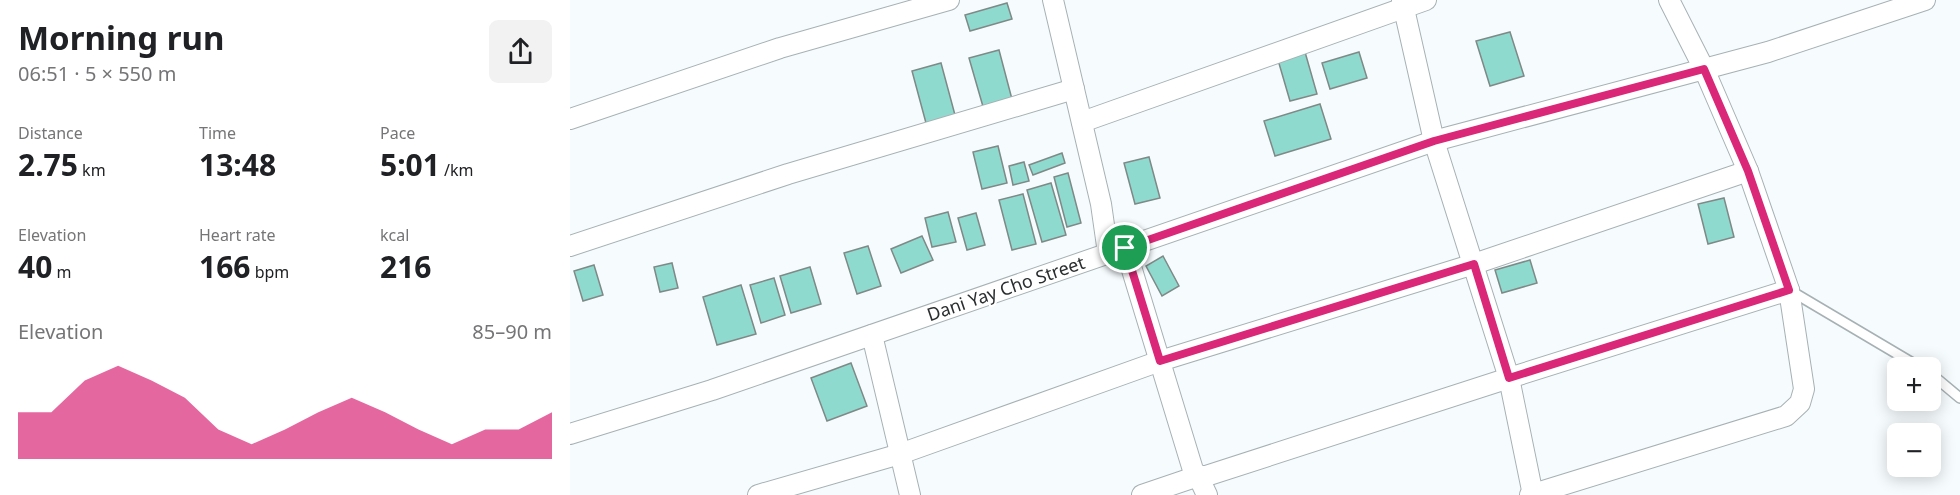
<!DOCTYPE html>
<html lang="en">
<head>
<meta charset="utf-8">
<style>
  :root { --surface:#fff; --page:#f2f2f2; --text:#202124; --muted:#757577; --accent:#db2777 }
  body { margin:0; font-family:"Noto Sans",sans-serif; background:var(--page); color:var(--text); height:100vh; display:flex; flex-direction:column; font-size:22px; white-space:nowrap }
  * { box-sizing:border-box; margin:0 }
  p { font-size:20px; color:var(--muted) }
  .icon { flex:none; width:33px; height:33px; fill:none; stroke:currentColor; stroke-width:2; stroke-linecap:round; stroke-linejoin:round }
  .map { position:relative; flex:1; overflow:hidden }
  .panel { display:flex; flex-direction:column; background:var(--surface); width:570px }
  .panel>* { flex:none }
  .fabs { position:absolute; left:1317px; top:357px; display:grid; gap:12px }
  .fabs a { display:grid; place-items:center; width:54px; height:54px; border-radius:9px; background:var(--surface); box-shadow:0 3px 15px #0003; font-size:30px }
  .pin { position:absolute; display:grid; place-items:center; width:51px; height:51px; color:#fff; margin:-26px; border:3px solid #fff; border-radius:50%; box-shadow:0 2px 6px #0007 }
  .round { display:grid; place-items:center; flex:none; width:63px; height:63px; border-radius:9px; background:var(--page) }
  .head { display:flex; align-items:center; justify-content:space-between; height:102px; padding:0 18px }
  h1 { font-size:33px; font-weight:700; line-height:45px }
  .figures { display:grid; grid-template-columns:repeat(3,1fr); gap:9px; height:102px; padding:6px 18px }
  .figures div { display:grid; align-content:center }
  .figures b { font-size:30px; font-weight:700 }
  .figures small { font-size:16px; font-weight:400 }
  .figures p { font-size:16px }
  .chart { height:168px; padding:12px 18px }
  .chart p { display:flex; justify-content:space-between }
  .chart svg { width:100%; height:108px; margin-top:6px; fill:var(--accent); opacity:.7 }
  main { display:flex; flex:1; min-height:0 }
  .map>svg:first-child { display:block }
  .building { fill:#8fdace; stroke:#7f8987; stroke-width:1.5 }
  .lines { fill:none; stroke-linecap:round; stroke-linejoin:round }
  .lane-casing { stroke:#a7b1b4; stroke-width:12 }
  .street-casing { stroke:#a7b1b4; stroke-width:22 }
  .lane { stroke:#fff; stroke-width:9 }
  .street { stroke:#fff; stroke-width:20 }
  .route-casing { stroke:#fff; stroke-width:12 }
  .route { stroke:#db2777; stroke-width:8 }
  .labels { text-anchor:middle; stroke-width:4.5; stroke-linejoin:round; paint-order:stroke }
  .street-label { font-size:18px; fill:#2a2e2f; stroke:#fff }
</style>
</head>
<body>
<main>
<section class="panel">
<div class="head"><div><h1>Morning run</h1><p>06:51 · 5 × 550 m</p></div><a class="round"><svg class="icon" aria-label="share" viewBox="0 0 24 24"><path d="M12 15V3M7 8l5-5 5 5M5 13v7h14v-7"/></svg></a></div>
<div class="figures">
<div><p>Distance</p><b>2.75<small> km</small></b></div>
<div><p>Time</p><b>13:48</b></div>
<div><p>Pace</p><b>5:01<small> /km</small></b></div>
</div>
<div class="figures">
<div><p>Elevation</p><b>40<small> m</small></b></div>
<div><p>Heart rate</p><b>166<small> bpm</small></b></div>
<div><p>kcal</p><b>216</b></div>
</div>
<div class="chart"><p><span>Elevation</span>85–90 m</p>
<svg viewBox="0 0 160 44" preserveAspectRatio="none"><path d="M0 44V25L10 25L20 12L30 6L40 12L50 19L60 32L70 38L80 32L90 25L100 19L110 25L120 32L130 38L140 32L150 32L160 25V44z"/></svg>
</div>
</section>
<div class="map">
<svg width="1390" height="495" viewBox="0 0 1390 495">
  <rect width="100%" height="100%" fill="#f6fcfe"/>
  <g class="building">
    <path d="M 437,3 L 442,19 L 400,31 L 395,15 Z"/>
    <path d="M 940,32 L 954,76 L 920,86 L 906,41 Z"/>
    <path d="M 429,50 L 443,103 L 414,110 L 399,58 Z"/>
    <path d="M 735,52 L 747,94 L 720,101 L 708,60 Z"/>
    <path d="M 789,52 L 797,78 L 760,89 L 752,63 Z"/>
    <path d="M 371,63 L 385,115 L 356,123 L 342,71 Z"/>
    <path d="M 750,104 L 761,139 L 705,156 L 694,121 Z"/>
    <path d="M 428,146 L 437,183 L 412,189 L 403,152 Z"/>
    <path d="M 492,153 L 495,163 L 463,175 L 459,165 Z"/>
    <path d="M 579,157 L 590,198 L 565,204 L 554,163 Z"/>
    <path d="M 454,162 L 459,181 L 443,185 L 439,166 Z"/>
    <path d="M 498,173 L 511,223 L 497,227 L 484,177 Z"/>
    <path d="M 481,183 L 496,235 L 472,242 L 457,190 Z"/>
    <path d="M 453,194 L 466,244 L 442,250 L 429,200 Z"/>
    <path d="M 1154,198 L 1164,237 L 1138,244 L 1128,204 Z"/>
    <path d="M 378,212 L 386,242 L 362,247 L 355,218 Z"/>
    <path d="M 406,213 L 415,245 L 397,250 L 388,218 Z"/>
    <path d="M 352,236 L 363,260 L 331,273 L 321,249 Z"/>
    <path d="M 298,246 L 311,286 L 287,294 L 274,253 Z"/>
    <path d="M 593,256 L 609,286 L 592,296 L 576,266 Z"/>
    <path d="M 960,260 L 967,283 L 932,293 L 925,270 Z"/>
    <path d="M 102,263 L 108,288 L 90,292 L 84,267 Z"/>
    <path d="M 24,265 L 33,295 L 13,301 L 4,271 Z"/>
    <path d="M 240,267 L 251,304 L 221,313 L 210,276 Z"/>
    <path d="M 204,278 L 215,315 L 191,323 L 180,285 Z"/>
    <path d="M 171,285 L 186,334 L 147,345 L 133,297 Z"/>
    <path d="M 281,363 L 297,406 L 257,421 L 241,378 Z"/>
  </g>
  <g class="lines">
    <g class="lane-casing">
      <g id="lane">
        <path d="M 1221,291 L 1351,368"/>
        <path d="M 1360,373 L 1390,398"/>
      </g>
    </g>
    <g class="street-casing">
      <g id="street">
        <path d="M 483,0 L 531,204 L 538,253"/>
        <path d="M 832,0 L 864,141 L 939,378 L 963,495"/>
        <path d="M 0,119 L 210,48 L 379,0"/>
        <path d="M 512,122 L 856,0"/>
        <path d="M 0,246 L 218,174 L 504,89"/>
        <path d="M 555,247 L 623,470 L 628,476 L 636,476 L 939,378 L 1219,290"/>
        <path d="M 302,335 L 340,495"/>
        <path d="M 0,434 L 142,390 L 864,141 L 1198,52 L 1355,0"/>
        <path d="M 188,495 L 330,454 L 590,361 L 904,264 L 1178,171"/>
        <path d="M 572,495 L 628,476 L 637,495"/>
        <path d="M 960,495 L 1216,416 L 1230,403 L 1234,389 L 1219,290 L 1178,171 L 1134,69 L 1099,0"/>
      </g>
    </g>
    <use href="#lane" class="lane"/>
    <use href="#street" class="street"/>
  </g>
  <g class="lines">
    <g class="route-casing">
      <path id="route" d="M 1134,69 L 1178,171 L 1219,290 L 939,378 L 904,264 L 590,361 L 555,248 L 864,141 Z"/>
    </g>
    <use href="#route" class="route"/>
  </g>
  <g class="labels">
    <g class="street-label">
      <text transform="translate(436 289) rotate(-19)" y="6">Dani Yay Cho Street</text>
    </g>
  </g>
</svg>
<div class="fabs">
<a>+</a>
<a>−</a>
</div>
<div class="pin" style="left:555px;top:248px;background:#1e9e55"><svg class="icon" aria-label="arrive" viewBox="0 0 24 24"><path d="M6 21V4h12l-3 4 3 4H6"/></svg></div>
</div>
</main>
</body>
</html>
